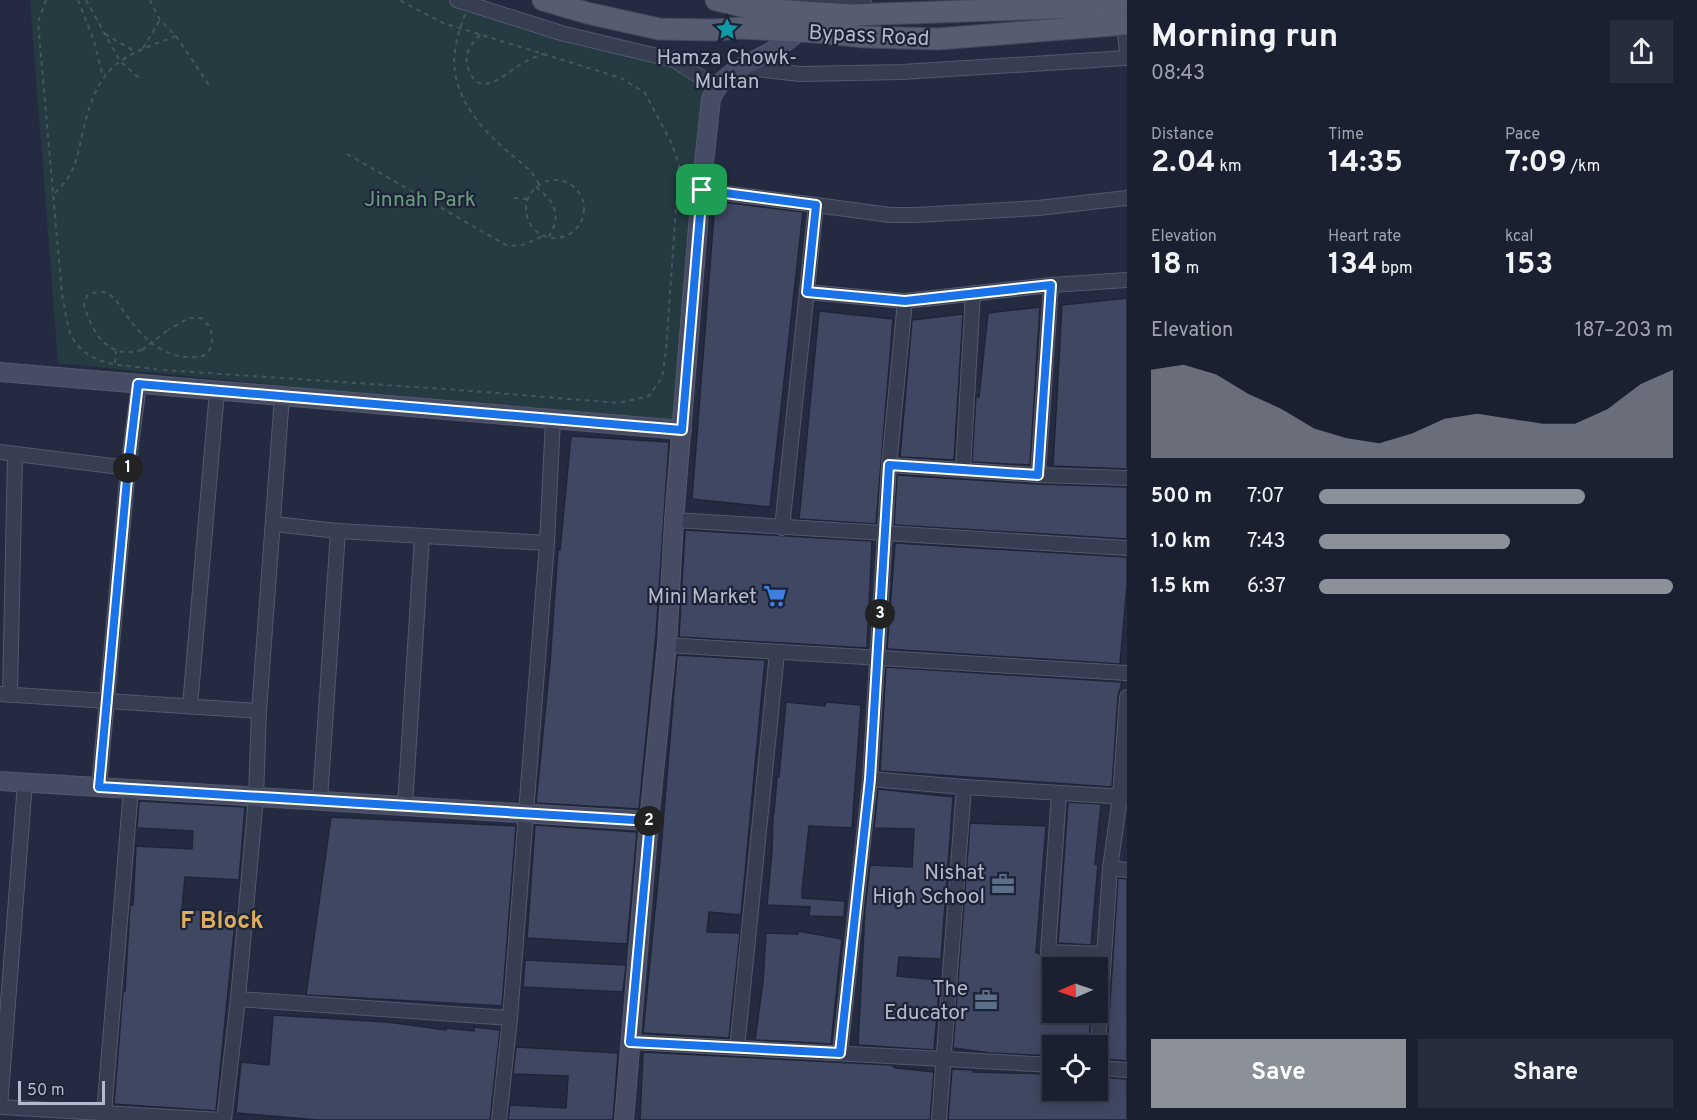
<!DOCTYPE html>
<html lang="en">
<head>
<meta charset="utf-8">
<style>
  :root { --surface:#1b2031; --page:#282d3d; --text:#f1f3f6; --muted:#a0a3ab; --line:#393e4d; --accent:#8c9099 }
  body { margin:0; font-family:Overpass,sans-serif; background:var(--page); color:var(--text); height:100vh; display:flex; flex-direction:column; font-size:22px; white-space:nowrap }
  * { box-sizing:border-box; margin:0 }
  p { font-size:20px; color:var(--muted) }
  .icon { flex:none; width:33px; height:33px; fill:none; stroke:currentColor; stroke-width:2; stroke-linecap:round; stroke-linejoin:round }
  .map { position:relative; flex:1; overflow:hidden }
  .side { display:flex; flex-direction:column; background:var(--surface); width:570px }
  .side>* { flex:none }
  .needle { width:39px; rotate:268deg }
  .controls { position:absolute; left:1042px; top:957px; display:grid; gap:12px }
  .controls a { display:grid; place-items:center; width:66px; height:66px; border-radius:0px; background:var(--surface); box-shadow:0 3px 15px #0003,0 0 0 2px var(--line); font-size:30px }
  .scale { position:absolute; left:18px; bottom:15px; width:87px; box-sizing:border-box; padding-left:6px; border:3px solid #b5b9cb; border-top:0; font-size:16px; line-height:21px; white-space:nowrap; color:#b5b9cb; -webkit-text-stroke:4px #1d2336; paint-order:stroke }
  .pin { position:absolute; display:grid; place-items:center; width:51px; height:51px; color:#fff; margin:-26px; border-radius:12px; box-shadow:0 3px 9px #0006 }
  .km { position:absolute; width:30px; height:30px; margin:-15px; border-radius:50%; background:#222; color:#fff; font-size:16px; line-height:30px; text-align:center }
  .round { display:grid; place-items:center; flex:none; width:63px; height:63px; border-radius:0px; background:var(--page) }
  .overview { display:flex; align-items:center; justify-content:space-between; height:102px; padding:0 24px }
  h1 { font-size:33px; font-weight:700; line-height:45px }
  .metrics { display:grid; grid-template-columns:repeat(3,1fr); gap:9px; height:102px; padding:6px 24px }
  .metrics div { display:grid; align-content:center }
  .metrics b { font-size:30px; font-weight:700 }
  .metrics small { font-size:16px; font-weight:400 }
  .metrics p { font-size:16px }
  .chart { height:168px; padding:12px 24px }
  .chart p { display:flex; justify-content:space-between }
  .chart svg { width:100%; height:108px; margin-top:6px; fill:var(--accent); opacity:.7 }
  .primary-button { display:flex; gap:12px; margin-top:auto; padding:12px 24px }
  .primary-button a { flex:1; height:69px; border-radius:0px; background:var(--accent); color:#fff; font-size:24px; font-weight:700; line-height:69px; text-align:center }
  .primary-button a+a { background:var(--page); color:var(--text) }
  ul { padding:0 24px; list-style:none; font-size:20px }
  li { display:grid; grid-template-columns:96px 72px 1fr; align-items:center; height:45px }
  li i { height:15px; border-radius:8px; background:var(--accent) }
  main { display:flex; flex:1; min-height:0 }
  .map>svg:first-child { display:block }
  .green { fill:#263a42 }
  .building { fill:#404762; stroke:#1f2538; stroke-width:1.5 }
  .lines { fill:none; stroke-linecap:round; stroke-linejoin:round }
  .street-casing { stroke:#53596b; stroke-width:16 }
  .secondary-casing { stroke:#53596b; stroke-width:20 }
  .primary-casing { stroke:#42475a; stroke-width:23 }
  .path { stroke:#44575f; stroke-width:2; stroke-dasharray:4.5 4.5; stroke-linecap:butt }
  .street { stroke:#383e51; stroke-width:14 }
  .secondary { stroke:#464c64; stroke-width:18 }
  .primary { stroke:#565d71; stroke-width:21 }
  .path-bridge { stroke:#44575f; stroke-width:2; stroke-dasharray:4.5 4.5; stroke-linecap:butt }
  .route-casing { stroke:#fff; stroke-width:12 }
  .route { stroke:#1a73e8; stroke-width:8 }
  .labels { text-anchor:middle; stroke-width:4.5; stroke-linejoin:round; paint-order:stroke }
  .street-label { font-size:21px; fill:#b5b9cb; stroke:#1d2336 }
  .poi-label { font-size:21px; fill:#b5b9cb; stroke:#1d2336; text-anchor:end }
  .park-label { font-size:21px; fill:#6a9e7f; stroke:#1d2336 }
  .quarter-label { font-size:24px; font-weight:bold; fill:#dcac5f; stroke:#1d2336 }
</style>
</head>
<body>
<main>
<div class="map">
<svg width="1127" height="1120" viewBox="0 0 1127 1120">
  <rect width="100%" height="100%" fill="#242b41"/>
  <path class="green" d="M 30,0 L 447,0 L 561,33 L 568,40 L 708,76 L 676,425 L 58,363 Z"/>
  <g class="building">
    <path d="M 715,201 L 803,212 L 770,507 L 692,499 Z"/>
    <path d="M 1127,298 L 1127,469 L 1053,466 L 1062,305 Z"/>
    <path d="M 1040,307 L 1030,465 L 972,462 L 976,396 L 979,397 L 988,313 Z"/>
    <path d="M 819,311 L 893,319 L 876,524 L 799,519 Z"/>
    <path d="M 963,314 L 954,460 L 900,457 L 912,320 Z"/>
    <path d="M 571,436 L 669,442 L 656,635 L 639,809 L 536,803 L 550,663 L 558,550 L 560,550 Z"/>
    <path d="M 897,475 L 1038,484 L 1127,487 L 1127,539 L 894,525 Z"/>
    <path d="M 685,530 L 872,541 L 867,648 L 679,637 Z"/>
    <path d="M 895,543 L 1127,557 L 1127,585 L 1120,664 L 887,649 Z"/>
    <path d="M 677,655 L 765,660 L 741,915 L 709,912 L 707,932 L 740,933 L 729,1038 L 643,1033 L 660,860 Z"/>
    <path d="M 886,667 L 1122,682 L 1118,696 L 1112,787 L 880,771 Z"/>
    <path d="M 786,702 L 825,706 L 826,702 L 861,705 L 852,828 L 809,826 L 802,891 L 802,898 L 845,901 L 844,917 L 809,916 L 810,907 L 767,905 L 772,851 L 773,813 L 774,813 L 777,777 L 779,777 Z"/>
    <path d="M 878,789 L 953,797 L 941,959 L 899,957 L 897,976 L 940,980 L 934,1050 L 858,1045 L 865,909 L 870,865 L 912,867 L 914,829 L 874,828 Z"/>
    <path d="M 139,801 L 245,807 L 239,880 L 185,877 L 182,909 L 236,912 L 216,1111 L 114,1104 L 123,991 L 125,991 L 130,905 L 133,905 L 136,846 L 192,849 L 193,831 L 137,828 Z"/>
    <path d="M 1068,802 L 1101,804 L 1095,864 L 1098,864 L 1091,945 L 1058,943 Z"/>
    <path d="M 331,817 L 516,826 L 502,1006 L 306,995 Z"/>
    <path d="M 970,823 L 1046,826 L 1036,953 L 1039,953 L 1043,959 L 1047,961 L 1095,963 L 1094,968 L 1053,968 L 1053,1012 L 1091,1012 L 1089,1046 L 1053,1046 L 1053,1056 L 990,1053 L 953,1048 Z"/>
    <path d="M 535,825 L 637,832 L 627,944 L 527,938 Z"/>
    <path d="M 1118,878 L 1127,879 L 1127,1061 L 1101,1059 L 1102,1054 L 1107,1047 Z"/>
    <path d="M 798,931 L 842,939 L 831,1044 L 755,1040 L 763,981 L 766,933 L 798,934 Z"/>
    <path d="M 525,960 L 626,965 L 623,992 L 523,987 Z"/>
    <path d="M 273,1015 L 387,1022 L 446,1030 L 446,1028 L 474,1031 L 474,1027 L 500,1030 L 490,1120 L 318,1120 L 236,1113 L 241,1062 L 269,1065 Z"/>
    <path d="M 516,1047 L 618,1053 L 613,1120 L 508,1120 L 510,1105 L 566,1108 L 568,1076 L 513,1074 Z"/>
    <path d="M 643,1052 L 891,1065 L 896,1068 L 934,1072 L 930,1120 L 640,1120 Z"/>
    <path d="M 952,1069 L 973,1070 L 973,1072 L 1052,1074 L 1052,1090 L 1098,1090 L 1098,1077 L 1127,1079 L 1127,1120 L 948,1120 Z"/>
  </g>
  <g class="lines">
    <g class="street-casing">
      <g id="street">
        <path d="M 457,0 L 561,33 L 674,60 L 715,86"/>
        <path d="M 807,0 L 864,0"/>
        <path d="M 1124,24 L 1127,51"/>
        <path d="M 740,70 L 757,69 L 800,74 L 902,72 L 1127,58"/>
        <path d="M 701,190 L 816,205"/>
        <path d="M 807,292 L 905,301"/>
        <path d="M 0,452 L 128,468"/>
        <path d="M 889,465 L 1038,475 L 1127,478"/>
        <path d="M 963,469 L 973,293"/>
        <path d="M 1038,475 L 1051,285"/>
        <path d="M 674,520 L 1127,548"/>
        <path d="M 274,524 L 338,531 L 547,543"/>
        <path d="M 782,528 L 816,205 L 890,215 L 916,215 L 1038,208 L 1127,198"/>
        <path d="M 667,645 L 1127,673"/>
        <path d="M 0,694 L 259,711"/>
        <path d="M 10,695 L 15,454"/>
        <path d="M 190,706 L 217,391"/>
        <path d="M 99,787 L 128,468 L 139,384"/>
        <path d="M 964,787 L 1127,797"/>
        <path d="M 1059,793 L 1048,952 L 1104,954"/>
        <path d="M 320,800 L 338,531"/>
        <path d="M 405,806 L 422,536"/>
        <path d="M 1110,868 L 1127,870"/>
        <path d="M 238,999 L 510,1018"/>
        <path d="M 630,1042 L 1053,1065"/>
        <path d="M 1098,1046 L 1110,868 L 1120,797 L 1127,697"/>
        <path d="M 737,1048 L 777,653"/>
        <path d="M 840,1053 L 870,779"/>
        <path d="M 1098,1068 L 1127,1070"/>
        <path d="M 0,1107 L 25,782"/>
        <path d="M 0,1107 L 222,1120"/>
        <path d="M 104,1113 L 131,789"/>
        <path d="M 224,1120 L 238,999 L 256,797 L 259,711 L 282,396"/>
        <path d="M 499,1120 L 510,1018 L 547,543 L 553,419"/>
        <path d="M 939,1120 L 964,787 L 870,779 L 889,465 L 905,301 L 1051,285 L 1127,280"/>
      </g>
    </g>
    <g class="secondary-casing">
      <g id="secondary">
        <path d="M 0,372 L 682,430"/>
        <path d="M 0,781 L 649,821"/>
        <path d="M 624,1120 L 649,821 L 667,645 L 674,520 L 701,190 L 711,99 C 720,74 747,65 769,53 C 780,47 790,38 800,31"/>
      </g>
    </g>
    <g class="primary-casing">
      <g id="primary">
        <path d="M 543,0 L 587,13 L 659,29 L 714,30 L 741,28 L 816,32 L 865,37 L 938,39 L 1127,24"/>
        <path d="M 716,0 L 755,9 L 851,15 L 1081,7 L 1127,3"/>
      </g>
    </g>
    <g class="path">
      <path d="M 46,0 L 38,22 L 62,295 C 65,307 66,321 70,333 C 86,368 125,365 157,369"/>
      <path d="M 78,0 L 94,41 L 103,77"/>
      <path d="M 86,0 L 120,61 L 140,79"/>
      <path d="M 150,0 L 160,20 L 176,36 L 209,85"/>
      <path d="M 465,14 C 461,26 457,37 455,50 C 449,92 478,126 508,152 C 519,161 534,171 539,185"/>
      <path d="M 105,34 L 136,52"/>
      <path d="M 480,35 C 471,45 463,54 468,68 C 479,101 505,74 521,64 C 528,60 535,57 543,54"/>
      <path d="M 143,48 L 160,20"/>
      <path d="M 347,154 L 506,245 L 520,246 L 543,236"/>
      <circle cx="555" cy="209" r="29"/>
      <path d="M 536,187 C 556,202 562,217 548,238"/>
      <path d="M 55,193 C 75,173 76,162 82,136 C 97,68 113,59 176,36"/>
      <path d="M 514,198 L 528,199"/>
      <path d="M 142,350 C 107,360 93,333 84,305 L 87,296 C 94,292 102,290 109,294 C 115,298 120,306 124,312 C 139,333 157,354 185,357 C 192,357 201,359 207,353 C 214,346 212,335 210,327 L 201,318 L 189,318 L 168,330"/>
      <path d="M 115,363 L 116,351"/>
      <path d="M 163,370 L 459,390 L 619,403 L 649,396 L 662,378 L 666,351 L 679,165 L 672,144 L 645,93 L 621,78 L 443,23 L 399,0"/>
    </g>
    <use href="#street" class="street"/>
    <use href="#secondary" class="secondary"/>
    <use href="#primary" class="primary"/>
    <path class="path-bridge" d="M 142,350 L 168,330"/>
  </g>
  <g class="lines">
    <g class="route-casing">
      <path id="route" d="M 702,190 L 816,205 L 807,292 L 905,301 L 1051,285 L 1038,475 L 889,465 L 870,779 L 840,1053 L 630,1042 L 650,821 L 99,787 L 128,468 L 138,384 L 682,430 Z"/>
    </g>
    <use href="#route" class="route"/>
  </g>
  <defs>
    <g id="sight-bare" transform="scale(1.8)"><path d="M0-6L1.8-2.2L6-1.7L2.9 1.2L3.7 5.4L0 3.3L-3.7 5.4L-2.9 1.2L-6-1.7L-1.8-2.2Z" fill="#0f9aa8" stroke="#1d2336" stroke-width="2.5" paint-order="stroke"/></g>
    <g id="supermarket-bare" transform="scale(1.8)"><path d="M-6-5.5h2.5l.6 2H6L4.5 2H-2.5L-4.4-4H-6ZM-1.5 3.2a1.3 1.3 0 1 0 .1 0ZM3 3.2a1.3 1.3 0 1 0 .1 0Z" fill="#3f7fe0" stroke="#1d2336" stroke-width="2.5" paint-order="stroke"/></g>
    <g id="office-bare" transform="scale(1.8)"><path d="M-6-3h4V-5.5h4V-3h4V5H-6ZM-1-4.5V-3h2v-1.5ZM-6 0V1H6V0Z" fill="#5c6f8a" stroke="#1d2336" stroke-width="2.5" paint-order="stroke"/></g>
  </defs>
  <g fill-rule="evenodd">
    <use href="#sight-bare" x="727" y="29"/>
    <use href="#supermarket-bare" x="775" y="596"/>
    <use href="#office-bare" x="1003" y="884"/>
    <use href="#office-bare" x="986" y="1000"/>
  </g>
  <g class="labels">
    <g class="street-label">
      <text transform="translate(869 35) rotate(3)" y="7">Bypass Road</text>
    </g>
    <g class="poi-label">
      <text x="727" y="64" text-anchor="middle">Hamza Chowk-<tspan x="727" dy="24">Multan</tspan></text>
      <text x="757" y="603">Mini Market</text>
      <text x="985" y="879">Nishat<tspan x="985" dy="24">High School</tspan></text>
      <text x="968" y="995">The<tspan x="968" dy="24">Educator</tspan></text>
    </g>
    <g class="park-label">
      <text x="420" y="206">Jinnah Park</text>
    </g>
    <g class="quarter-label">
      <text x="222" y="928">F Block</text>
    </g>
  </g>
</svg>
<div class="controls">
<a><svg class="needle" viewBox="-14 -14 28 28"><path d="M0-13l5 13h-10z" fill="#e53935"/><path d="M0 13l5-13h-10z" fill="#a0a3ab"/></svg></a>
<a><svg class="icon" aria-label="locate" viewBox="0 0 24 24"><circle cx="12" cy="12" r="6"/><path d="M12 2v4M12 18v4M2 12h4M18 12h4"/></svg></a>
</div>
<div class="scale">50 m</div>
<div class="pin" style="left:702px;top:190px;background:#1e9e55"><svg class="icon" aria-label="arrive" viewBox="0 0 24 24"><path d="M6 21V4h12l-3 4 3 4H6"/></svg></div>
<b class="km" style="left:128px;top:468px">1</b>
<b class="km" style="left:649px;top:821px">2</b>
<b class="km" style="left:880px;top:614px">3</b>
</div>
<section class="side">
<div class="overview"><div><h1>Morning run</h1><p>08:43</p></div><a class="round"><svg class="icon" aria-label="share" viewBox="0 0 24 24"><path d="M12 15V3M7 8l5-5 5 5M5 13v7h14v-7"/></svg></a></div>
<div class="metrics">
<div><p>Distance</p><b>2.04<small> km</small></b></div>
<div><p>Time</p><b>14:35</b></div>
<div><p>Pace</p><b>7:09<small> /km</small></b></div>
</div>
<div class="metrics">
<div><p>Elevation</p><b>18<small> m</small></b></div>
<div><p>Heart rate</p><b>134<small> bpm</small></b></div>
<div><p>kcal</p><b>153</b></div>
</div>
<div class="chart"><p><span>Elevation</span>187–203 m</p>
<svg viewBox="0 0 160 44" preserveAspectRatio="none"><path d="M0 44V8L10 6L20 10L30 18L40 24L50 32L60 36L70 38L80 34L90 28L100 26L110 28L120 30L130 30L140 24L150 14L160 8V44z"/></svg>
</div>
<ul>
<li><b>500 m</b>7:07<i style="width:75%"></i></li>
<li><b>1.0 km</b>7:43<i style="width:54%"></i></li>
<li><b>1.5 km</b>6:37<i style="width:100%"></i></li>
</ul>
<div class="primary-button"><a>Save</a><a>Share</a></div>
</section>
</main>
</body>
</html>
